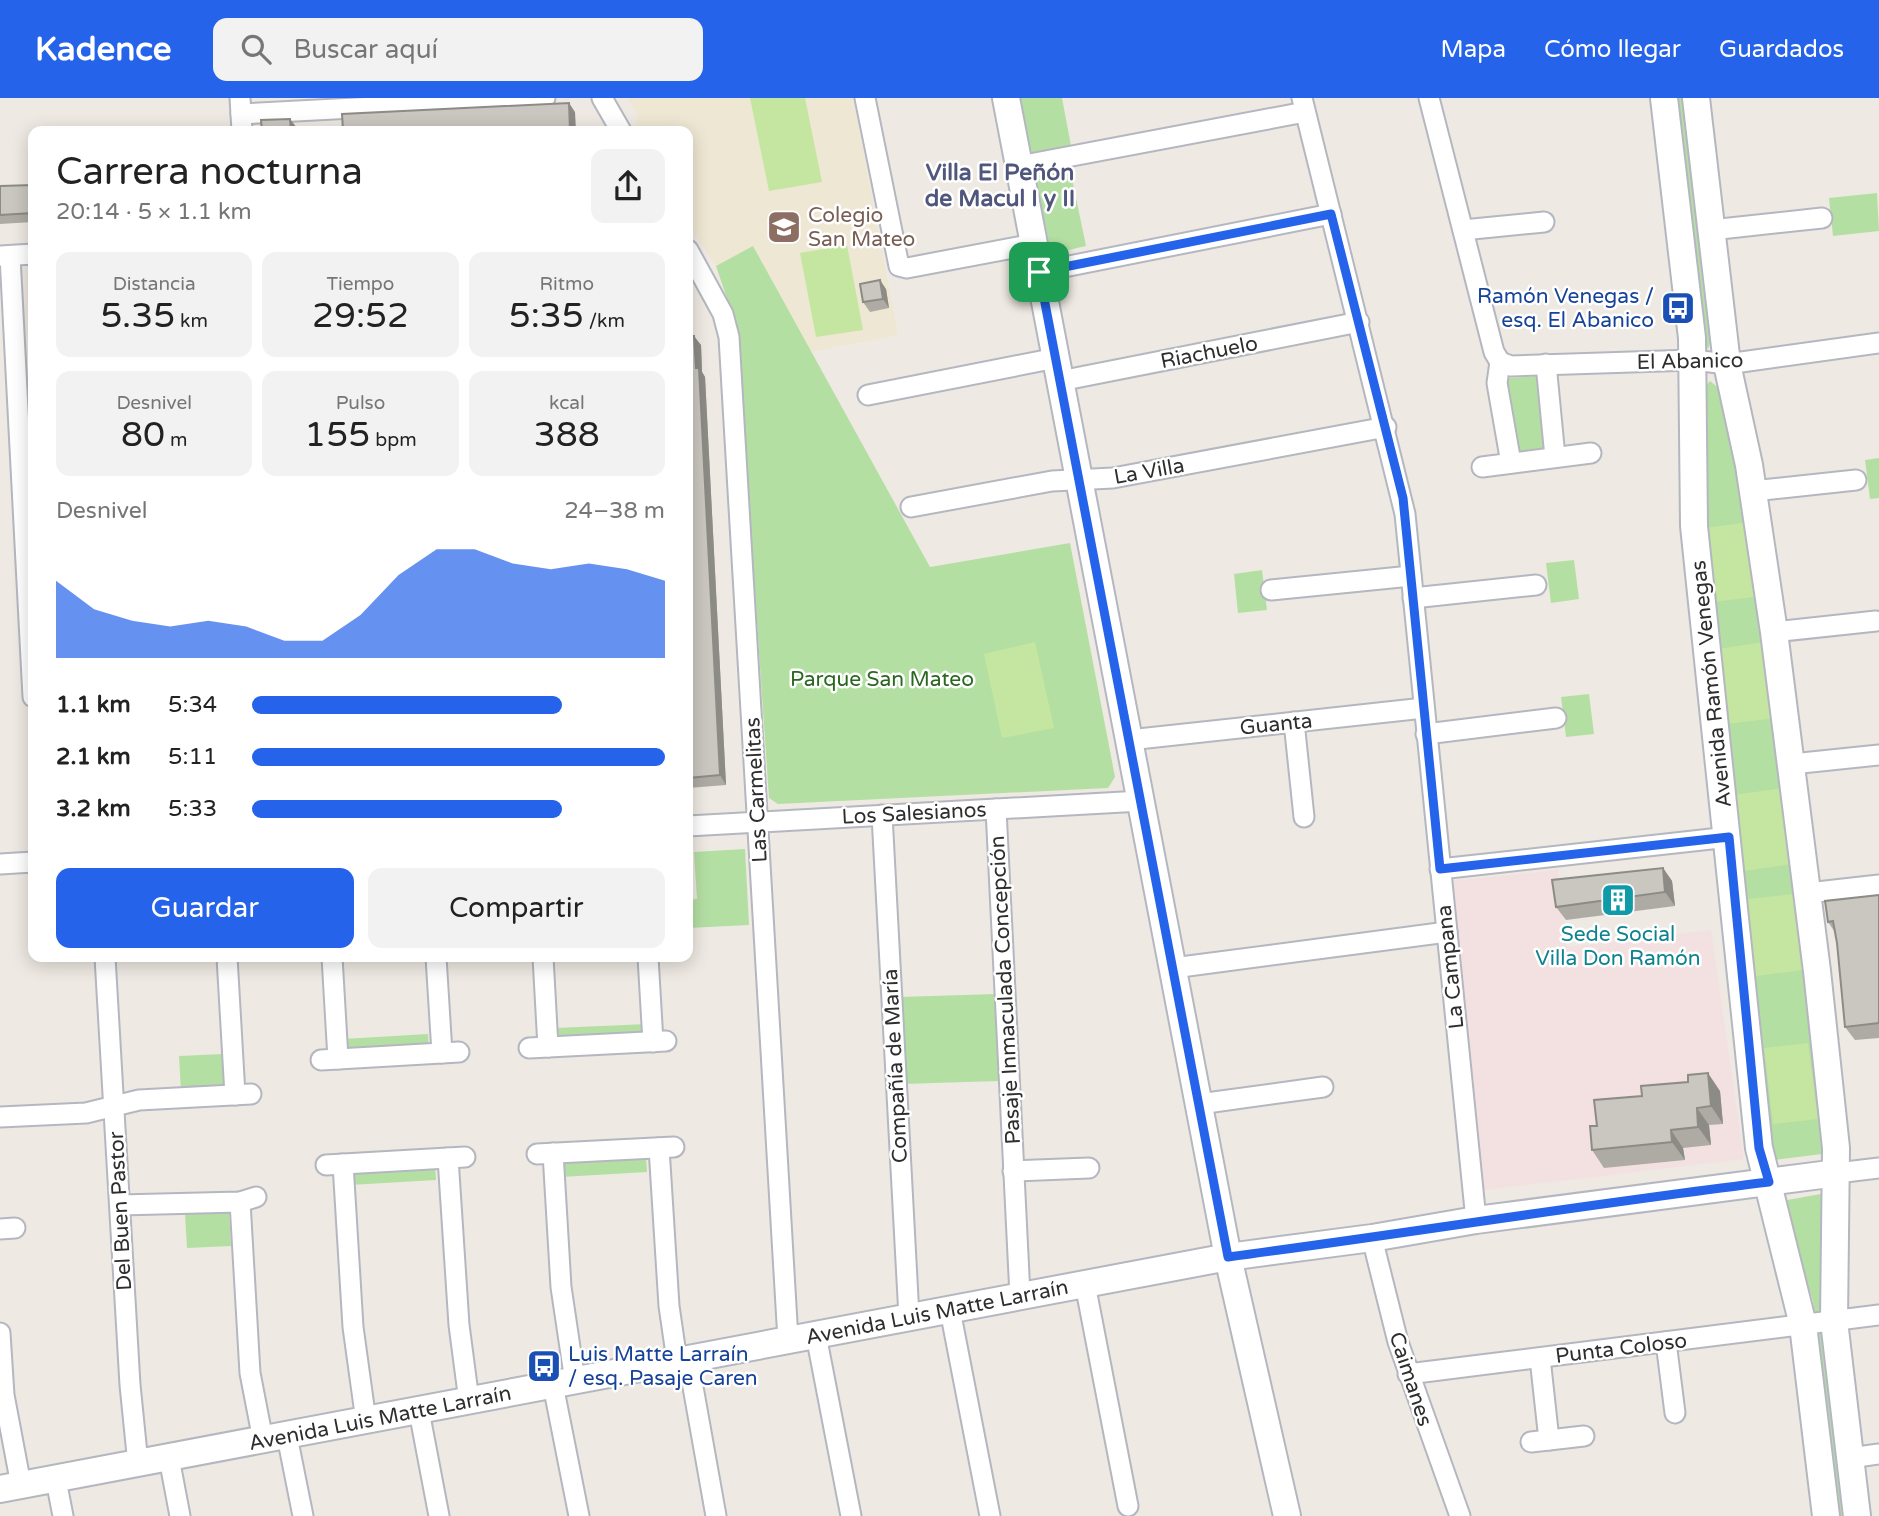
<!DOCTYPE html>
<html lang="es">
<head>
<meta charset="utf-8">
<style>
  :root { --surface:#fff; --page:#f2f2f2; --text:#222; --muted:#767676; --accent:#2563eb }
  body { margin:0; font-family:"Varela Round",sans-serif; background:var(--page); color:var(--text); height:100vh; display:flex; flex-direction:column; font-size:26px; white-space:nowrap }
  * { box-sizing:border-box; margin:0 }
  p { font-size:23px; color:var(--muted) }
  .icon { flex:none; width:38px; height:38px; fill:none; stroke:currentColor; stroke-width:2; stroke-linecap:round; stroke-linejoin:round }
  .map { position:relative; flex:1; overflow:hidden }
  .drawer { position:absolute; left:28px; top:28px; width:665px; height:836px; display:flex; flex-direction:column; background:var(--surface); border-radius:14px; box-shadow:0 4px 18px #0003 }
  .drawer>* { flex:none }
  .pin { position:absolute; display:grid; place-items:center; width:60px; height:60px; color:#fff; margin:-30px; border-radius:14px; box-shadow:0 4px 10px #0006 }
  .round { display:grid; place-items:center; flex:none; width:74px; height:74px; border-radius:14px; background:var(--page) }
  .head { display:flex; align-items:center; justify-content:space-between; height:119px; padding:0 28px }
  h1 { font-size:38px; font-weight:600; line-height:52px }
  .stats { display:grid; grid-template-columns:repeat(3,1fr); gap:10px; height:119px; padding:7px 28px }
  .stats div { display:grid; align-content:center; border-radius:14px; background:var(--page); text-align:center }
  .stats b { font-size:35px; font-weight:600 }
  .stats small { font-size:19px; font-weight:400 }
  .stats p { font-size:19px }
  .chart { height:196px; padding:14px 28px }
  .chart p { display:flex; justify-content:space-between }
  .chart svg { width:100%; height:126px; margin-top:7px; fill:var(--accent); opacity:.7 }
  .cta { display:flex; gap:14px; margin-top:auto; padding:14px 28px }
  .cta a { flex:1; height:80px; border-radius:14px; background:var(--accent); color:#fff; font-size:28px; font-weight:600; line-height:80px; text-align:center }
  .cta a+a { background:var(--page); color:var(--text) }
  ul { padding:0 28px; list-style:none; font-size:23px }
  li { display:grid; grid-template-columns:112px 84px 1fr; align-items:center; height:52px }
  li i { height:18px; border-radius:9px; background:var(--accent) }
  header { display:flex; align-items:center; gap:42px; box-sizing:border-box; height:98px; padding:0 35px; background:var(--accent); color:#fff }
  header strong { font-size:33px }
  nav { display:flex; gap:38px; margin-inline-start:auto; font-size:24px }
  .search { width:490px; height:63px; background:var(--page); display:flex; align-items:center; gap:18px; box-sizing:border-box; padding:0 24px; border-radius:14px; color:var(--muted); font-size:26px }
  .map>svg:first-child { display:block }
  .education { fill:#eee7d3 }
  .medical { fill:#f3e1e1 }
  .green { fill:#b4dfa3 }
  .pitch { fill:#c4e6a0 }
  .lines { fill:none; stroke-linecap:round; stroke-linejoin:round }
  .street-casing { stroke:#b5b7c0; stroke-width:23 }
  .secondary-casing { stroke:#b5b7c0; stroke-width:30 }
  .street { stroke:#fff; stroke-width:19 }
  .secondary { stroke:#fff; stroke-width:26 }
  .wall { fill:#aeaba5 }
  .shaded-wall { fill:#8d8b86 }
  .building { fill:#cac7c0; stroke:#8d8b86; stroke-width:2 }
  .route-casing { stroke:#fff; stroke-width:14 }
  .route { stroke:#2563eb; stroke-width:9 }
  .labels { text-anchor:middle; stroke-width:5; stroke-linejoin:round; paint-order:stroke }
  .education-label { font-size:21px; fill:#785e54; stroke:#fff; text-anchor:start }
  .transit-label { font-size:21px; fill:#164399; stroke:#fff; text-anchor:end }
  .street-label { font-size:21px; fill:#2e2e2e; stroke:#fff }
  .park-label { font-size:21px; fill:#2b6721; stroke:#fff }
  .culture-label { font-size:21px; fill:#0d838f; stroke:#fff }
  .neighbourhood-label { font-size:23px; font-weight:bold; fill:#51567c; stroke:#fff }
</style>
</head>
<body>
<header>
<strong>Kadence</strong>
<div class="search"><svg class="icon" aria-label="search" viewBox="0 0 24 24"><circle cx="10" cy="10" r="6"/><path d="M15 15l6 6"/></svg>Buscar aquí</div>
<nav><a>Mapa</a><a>Cómo llegar</a><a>Guardados</a></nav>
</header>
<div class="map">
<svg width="1879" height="1418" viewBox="0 0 1879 1418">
  <rect width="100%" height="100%" fill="#eee9e2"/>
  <path class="education" d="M 628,0 L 853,0 L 898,237 L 810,254 L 753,149 L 716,168 L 688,127 L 688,33 L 634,33 L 638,18 Z"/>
  <path class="medical" d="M 1558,772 L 1567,849 L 1711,832 L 1744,1061 L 1483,1092 L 1451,783 Z"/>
  <g class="green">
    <path d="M 1019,0 L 1062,0 L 1071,48 L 1030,56 Z"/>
    <path d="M 1675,0 L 1684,0 L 1711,243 L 1708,251 L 1703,242 Z"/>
    <path d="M 1070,71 L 1086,148 L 1051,156 L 1035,78 Z"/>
    <path d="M 1877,95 L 1879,133 L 1833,138 L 1829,100 Z"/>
    <path d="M 753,148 L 930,469 L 1070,445 L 1115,679 L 1108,690 L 778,706 L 769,700 L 737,230 L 716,168 Z"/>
    <path d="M 1541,278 L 1548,352 L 1517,354 L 1506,296 L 1508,280 Z"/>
    <path d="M 1710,283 L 1722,293 L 1752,406 L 1826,1045 L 1822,1056 L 1774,1062 L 1698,416 L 1699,295 Z"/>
    <path d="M 1879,360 L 1879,400 L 1870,401 L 1865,362 Z"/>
    <path d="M 1574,462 L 1579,501 L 1551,505 L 1546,465 Z"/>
    <path d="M 1262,472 L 1267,512 L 1238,515 L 1234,476 Z"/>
    <path d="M 1589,596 L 1594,636 L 1566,639 L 1561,599 Z"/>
    <path d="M 745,751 L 749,827 L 688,830 L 688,802 L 697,801 L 694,754 Z"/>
    <path d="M 996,896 L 999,983 L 902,986 L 899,899 Z"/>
    <path d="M 647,926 L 649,940 L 557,944 L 556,930 Z"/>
    <path d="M 428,936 L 429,951 L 344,956 L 343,941 Z"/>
    <path d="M 223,956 L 225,990 L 181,993 L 179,958 Z"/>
    <path d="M 646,1059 L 647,1074 L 561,1079 L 561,1064 Z"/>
    <path d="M 435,1067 L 436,1082 L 350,1087 L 349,1072 Z"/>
    <path d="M 1826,1095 L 1820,1199 L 1845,1418 L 1838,1418 L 1813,1203 L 1782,1103 Z"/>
    <path d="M 229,1113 L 231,1148 L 187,1150 L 185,1116 Z"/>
  </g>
  <g class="pitch">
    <path d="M 750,0 L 805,0 L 822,84 L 769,93 Z"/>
    <path d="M 847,147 L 863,232 L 816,239 L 800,155 Z"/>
    <path d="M 1752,424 L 1761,498 L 1713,504 L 1704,430 Z"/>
    <path d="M 1035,544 L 1054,630 L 1002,640 L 984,556 Z"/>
    <path d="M 1765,544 L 1776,620 L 1727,626 L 1717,551 Z"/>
    <path d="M 1783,690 L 1792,766 L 1744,773 L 1734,697 Z"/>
    <path d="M 1793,796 L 1802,872 L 1756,878 L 1747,801 Z"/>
    <path d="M 1808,945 L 1818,1021 L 1773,1026 L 1764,950 Z"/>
  </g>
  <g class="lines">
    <g class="street-casing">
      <g id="street">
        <path d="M 240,0 L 242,33"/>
        <path d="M 602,0 L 621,33"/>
        <path d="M 865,0 L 899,168 L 907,170 L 1034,146"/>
        <path d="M 1302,0 L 1405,416 L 1476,1122"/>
        <path d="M 1429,0 L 1494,254 L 1500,264"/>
        <path d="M 241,16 L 545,0"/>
        <path d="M 1019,68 L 1305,14"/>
        <path d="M 1463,132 L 1544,124"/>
        <path d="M 1711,132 L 1822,120"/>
        <path d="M 688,152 L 723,216 L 729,239 L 788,1242"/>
        <path d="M 0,158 L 33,156"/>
        <path d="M 10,158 L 33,599"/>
        <path d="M 1039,174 L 1331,116"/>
        <path d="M 1500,264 L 1511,268 L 1693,262 L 1727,266 L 1879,245"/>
        <path d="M 1500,264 L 1497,285 L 1511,365"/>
        <path d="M 1546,266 L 1555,359"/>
        <path d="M 1060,283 L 1359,224"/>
        <path d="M 868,297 L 1056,260"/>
        <path d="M 1482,369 L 1591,355"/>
        <path d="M 1753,393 L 1856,382"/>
        <path d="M 911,409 L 1052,383 L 1113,380 L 1386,329"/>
        <path d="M 1271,492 L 1411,478"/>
        <path d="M 1413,500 L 1536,487"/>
        <path d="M 1774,534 L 1876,523"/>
        <path d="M 1294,624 L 1304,719"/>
        <path d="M 1426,636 L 1556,620"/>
        <path d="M 1129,642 L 1424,610"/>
        <path d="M 1792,666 L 1879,657"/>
        <path d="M 996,711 L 1020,1198"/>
        <path d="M 882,717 L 909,1219"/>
        <path d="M 688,728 L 1141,703"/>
        <path d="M 0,766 L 33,764"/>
        <path d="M 1440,771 L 1729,739"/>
        <path d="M 1808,795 L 1879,787"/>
        <path d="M 105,859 L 130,1287 L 138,1366"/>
        <path d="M 227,859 L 235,997"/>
        <path d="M 332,859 L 338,961"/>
        <path d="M 436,859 L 442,955"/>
        <path d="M 543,859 L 548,949"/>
        <path d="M 648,859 L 653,944"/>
        <path d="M 1173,870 L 1447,834"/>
        <path d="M 529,950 L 666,943"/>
        <path d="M 321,962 L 459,954"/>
        <path d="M 1199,1006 L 1323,989"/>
        <path d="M 0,1019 L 86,1015 L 139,1002 L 251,996"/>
        <path d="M 659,1050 L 669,1208 L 677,1263"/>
        <path d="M 553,1055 L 561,1189 L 575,1283"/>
        <path d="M 537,1056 L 674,1049"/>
        <path d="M 448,1060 L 459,1227 L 469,1303"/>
        <path d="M 343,1066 L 353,1229 L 366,1323"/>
        <path d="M 326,1067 L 465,1059"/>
        <path d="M 1013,1073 L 1089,1070"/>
        <path d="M 1837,1075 L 1879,1070"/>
        <path d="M 240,1104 L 250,1275 L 263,1342"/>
        <path d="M 120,1107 L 240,1104 L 256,1099"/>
        <path d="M 0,1131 L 15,1130"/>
        <path d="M 1372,1140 L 1398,1244 L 1460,1418"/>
        <path d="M 1085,1186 L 1128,1408"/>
        <path d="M 950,1212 L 990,1418"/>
        <path d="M 0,1235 L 4,1297 L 21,1387"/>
        <path d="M 816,1237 L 851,1418"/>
        <path d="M 1666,1244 L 1675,1315"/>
        <path d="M 1540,1260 L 1549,1342"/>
        <path d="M 688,1261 L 716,1418"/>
        <path d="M 1408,1276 L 1879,1217"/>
        <path d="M 553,1287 L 579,1418"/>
        <path d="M 419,1313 L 439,1418"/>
        <path d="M 287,1338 L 303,1418"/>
        <path d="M 1531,1344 L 1584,1338"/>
        <path d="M 169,1360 L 180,1418"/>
        <path d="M 1850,1360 L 1879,1356"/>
        <path d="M 56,1382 L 63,1418"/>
      </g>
    </g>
    <g class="secondary-casing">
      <g id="secondary">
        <path d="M 1006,0 L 1228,1159 L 1287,1418"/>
        <path d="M 1664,0 L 1692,240 L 1694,428 L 1759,1050 L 1803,1227 L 1826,1418"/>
        <path d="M 1696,0 L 1727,266 L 1749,367 L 1774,534 L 1817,873 L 1836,1050 L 1834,1223 L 1857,1418"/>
        <path d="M 0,1391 L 1228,1159 L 1372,1140 L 1476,1122 L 1837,1075"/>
      </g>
    </g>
    <use href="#street" class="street"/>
    <use href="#secondary" class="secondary"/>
  </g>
  <g class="wall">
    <path d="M 33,87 L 33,124 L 0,126 L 0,88 Z"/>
    <path d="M 886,191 L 889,210 L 870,214 L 863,204 Z"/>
    <path d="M 688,216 L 693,225 L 688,228 Z"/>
    <path d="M 688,238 L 701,247 L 702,274 L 705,279 L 726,687 L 688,690 Z"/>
    <path d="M 1663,770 L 1672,783 L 1675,808 L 1566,822 L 1556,809 Z"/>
    <path d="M 1879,797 L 1879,940 L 1855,942 L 1845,929 L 1837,845 L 1835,834 L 1828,824 Z"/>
    <path d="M 1720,993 L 1723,1026 L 1709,1027 L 1711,1047 L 1683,1050 L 1685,1062 L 1604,1070 L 1592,1052 Z"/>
  </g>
  <g class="shaded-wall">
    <path d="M 569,5 L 575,14 L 576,33 L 570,33 Z"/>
    <path d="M 290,21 L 297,30 L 297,33 L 291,33 Z"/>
    <path d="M 880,182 L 886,191 L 889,210 L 883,201 Z"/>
    <path d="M 694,238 L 701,247 L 702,274 L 705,279 L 726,687 L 720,677 Z"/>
    <path d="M 1663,770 L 1672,783 L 1675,808 L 1665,794 Z"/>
    <path d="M 1708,975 L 1720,993 L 1723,1026 L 1711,1008 Z"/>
    <path d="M 1697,1010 L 1709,1027 L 1711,1047 L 1698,1029 Z"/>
    <path d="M 1671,1032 L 1683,1050 L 1685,1062 L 1672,1044 Z"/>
  </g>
  <g class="building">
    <path d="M 569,5 L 570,33 L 343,33 L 342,16 Z"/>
    <path d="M 290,21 L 291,33 L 262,33 L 261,22 Z"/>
    <path d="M 33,87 L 33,115 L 0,117 L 0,88 Z"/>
    <path d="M 880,182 L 883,201 L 863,204 L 860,186 Z"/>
    <path d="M 688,238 L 694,238 L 696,270 L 699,270 L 720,677 L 688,680 Z"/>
    <path d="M 1663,770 L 1665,794 L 1556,809 L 1552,782 Z"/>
    <path d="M 1879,797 L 1879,925 L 1845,929 L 1837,845 L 1833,823 L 1828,824 L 1825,803 Z"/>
    <path d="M 1708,975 L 1711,1008 L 1697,1010 L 1698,1029 L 1671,1032 L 1672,1044 L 1592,1052 L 1590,1028 L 1597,1028 L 1594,1002 L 1642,998 L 1641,988 L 1688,984 L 1688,977 Z"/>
  </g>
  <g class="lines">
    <g class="route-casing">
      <path id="route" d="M 1331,116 L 1403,400 L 1440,771 L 1729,739 L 1759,1050 L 1769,1084 C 1588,1106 1409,1135 1228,1159 L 1039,174 Z"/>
    </g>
    <use href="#route" class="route"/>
  </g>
  <defs>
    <g id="school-square" transform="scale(1.75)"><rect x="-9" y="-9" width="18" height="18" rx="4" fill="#8d6e63" stroke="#fff"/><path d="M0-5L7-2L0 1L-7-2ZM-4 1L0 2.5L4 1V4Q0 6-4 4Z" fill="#fff"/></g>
    <g id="bus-square" transform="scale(1.75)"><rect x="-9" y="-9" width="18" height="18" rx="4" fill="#1a4fb4" stroke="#fff"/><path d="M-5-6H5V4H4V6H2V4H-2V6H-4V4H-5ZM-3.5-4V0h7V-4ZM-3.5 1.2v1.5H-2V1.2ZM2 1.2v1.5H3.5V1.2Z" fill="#fff"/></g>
    <g id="building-square" transform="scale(1.75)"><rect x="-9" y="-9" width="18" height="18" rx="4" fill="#0f9aa8" stroke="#fff"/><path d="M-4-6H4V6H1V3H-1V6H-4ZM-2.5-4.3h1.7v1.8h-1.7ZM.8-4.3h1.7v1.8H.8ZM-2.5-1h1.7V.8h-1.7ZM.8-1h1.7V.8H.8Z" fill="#fff"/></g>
  </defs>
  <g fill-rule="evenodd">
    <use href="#school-square" x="784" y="129"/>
    <use href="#bus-square" x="1678" y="210"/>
    <use href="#building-square" x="1618" y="802"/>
    <use href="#bus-square" x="544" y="1268"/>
  </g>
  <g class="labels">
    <g class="education-label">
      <text x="808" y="124">Colegio<tspan x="808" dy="24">San Mateo</tspan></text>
    </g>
    <g class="transit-label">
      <text x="1654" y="205">Ramón Venegas /<tspan x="1654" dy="24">esq. El Abanico</tspan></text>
      <text x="568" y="1263" text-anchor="start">Luis Matte Larraín<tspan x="568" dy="24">/ esq. Pasaje Caren</tspan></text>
    </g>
    <g class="street-label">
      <text transform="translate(1209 254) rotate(-11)" y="7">Riachuelo</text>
      <text transform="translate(1690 263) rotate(-1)" y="7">El Abanico</text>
      <text transform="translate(1149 373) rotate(-10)" y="7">La Villa</text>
      <text transform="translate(1711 586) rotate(-96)" y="7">Avenida Ramón Venegas</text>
      <text transform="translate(1276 626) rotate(-6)" y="7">Guanta</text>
      <text transform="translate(756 692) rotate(-93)" y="7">Las Carmelitas</text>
      <text transform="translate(914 715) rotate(-3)" y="7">Los Salesianos</text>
      <text transform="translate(1450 869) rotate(-96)" y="7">La Campana</text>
      <text transform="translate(1005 892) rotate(-93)" y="7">Pasaje Inmaculada Concepción</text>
      <text transform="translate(895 968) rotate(-93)" y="7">Compañía de María</text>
      <text transform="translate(120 1113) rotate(-93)" y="7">Del Buen Pastor</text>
      <text transform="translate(937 1214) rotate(-11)" y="7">Avenida Luis Matte Larraín</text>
      <text transform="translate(1621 1250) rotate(-7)" y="7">Punta Coloso</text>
      <text transform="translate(1411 1281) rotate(72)" y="7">Caimanes</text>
      <text transform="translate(380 1320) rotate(-11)" y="7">Avenida Luis Matte Larraín</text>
    </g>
    <g class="park-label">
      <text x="882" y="588">Parque San Mateo</text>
    </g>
    <g class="culture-label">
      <text x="1618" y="843">Sede Social<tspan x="1618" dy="24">Villa Don Ramón</tspan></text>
    </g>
    <g class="neighbourhood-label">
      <text x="1000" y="82">Villa El Peñón<tspan x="1000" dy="26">de Macul I y II</tspan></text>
    </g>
  </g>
</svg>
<div class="pin" style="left:1039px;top:174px;background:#1e9e55"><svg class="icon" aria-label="arrive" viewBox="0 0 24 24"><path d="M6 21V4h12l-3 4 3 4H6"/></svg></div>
<section class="drawer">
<div class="head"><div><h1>Carrera nocturna</h1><p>20:14 · 5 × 1.1 km</p></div><a class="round"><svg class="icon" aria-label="share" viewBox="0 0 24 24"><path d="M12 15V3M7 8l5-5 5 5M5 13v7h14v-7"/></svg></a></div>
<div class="stats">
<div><p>Distancia</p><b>5.35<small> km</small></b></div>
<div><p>Tiempo</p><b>29:52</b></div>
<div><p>Ritmo</p><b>5:35<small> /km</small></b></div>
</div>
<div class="stats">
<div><p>Desnivel</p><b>80<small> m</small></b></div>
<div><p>Pulso</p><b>155<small> bpm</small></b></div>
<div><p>kcal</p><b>388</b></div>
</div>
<div class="chart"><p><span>Desnivel</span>24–38 m</p>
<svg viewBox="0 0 160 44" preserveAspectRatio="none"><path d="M0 44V17L10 27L20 31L30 33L40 31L50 33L60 38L70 38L80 29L90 15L100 6L110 6L120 11L130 13L140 11L150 13L160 17V44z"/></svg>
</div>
<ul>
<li><b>1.1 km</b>5:34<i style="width:75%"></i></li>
<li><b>2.1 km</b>5:11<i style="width:100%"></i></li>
<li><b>3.2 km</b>5:33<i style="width:75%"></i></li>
</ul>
<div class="cta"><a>Guardar</a><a>Compartir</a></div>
</section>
</div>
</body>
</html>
